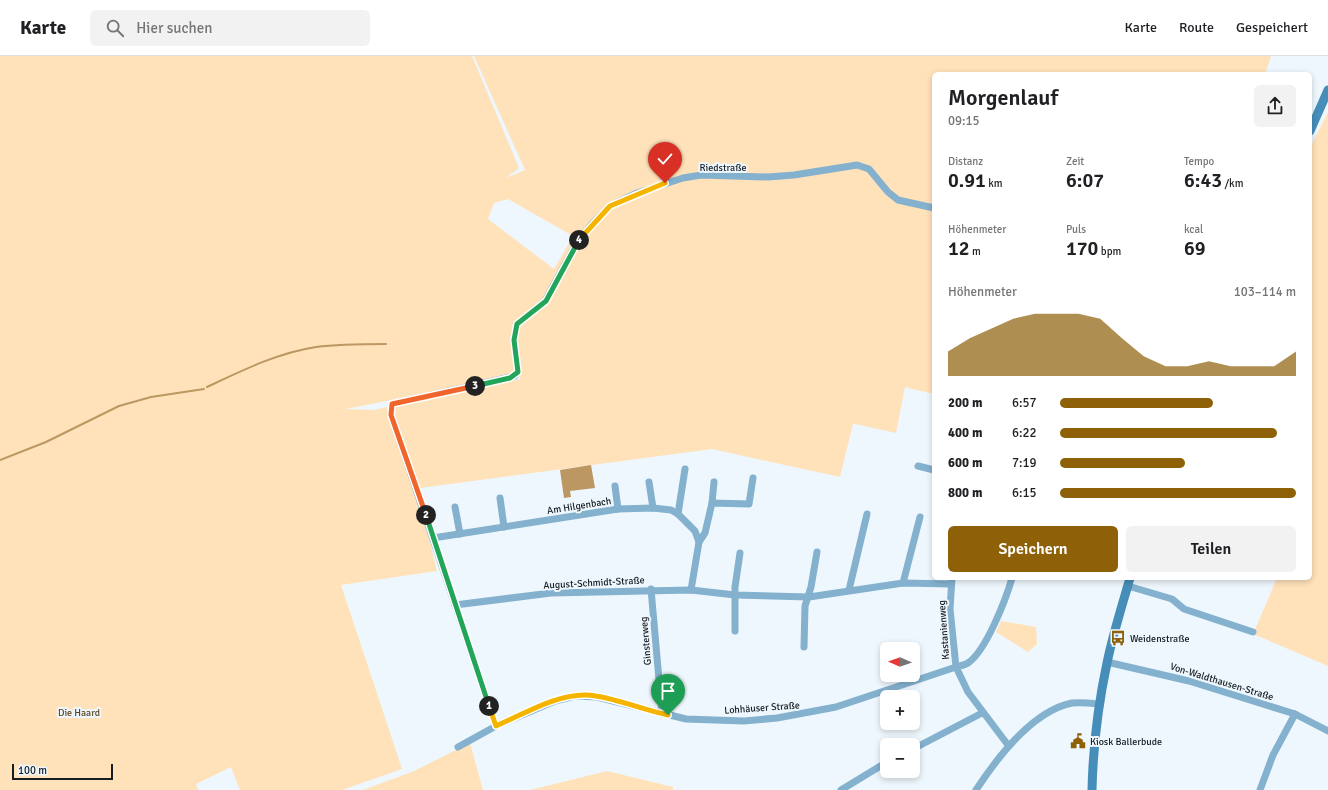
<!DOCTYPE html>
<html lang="de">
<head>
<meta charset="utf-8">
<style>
  :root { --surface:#fff; --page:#f2f2f2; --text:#202124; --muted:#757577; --line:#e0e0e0; --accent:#8e6108 }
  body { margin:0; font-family:Signika,sans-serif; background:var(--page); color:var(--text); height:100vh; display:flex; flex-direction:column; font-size:15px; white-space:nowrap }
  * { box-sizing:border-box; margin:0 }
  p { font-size:13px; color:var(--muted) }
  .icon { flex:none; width:22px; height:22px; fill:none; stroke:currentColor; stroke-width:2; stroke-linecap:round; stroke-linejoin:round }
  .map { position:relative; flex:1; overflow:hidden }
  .drawer { position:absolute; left:932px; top:16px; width:380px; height:508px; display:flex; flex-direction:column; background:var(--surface); border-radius:6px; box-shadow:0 2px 6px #0003 }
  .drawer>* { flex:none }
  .needle { width:26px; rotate:272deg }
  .tools { position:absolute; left:880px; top:586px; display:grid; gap:8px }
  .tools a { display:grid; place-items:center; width:40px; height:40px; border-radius:6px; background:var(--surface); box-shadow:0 2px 6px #0003; font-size:20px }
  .scale { position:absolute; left:12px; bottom:10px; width:101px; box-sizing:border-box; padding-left:4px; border:2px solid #161d22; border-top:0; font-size:11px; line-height:14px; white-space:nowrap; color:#161d22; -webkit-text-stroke:3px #eef7fd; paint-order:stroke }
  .pin { position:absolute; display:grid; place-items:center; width:34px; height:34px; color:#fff; margin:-41px -17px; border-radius:50% 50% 50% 0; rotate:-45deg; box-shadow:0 0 4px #0007 }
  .pin .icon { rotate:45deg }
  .km { position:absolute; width:20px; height:20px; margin:-10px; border-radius:50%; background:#222; color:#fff; font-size:11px; line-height:20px; text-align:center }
  .round { display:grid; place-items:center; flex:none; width:42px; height:42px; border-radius:6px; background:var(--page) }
  .headline { display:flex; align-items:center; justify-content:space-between; height:68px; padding:0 16px }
  h1 { font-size:22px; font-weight:600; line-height:30px }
  .metrics { display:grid; grid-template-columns:repeat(3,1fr); gap:6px; height:68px; padding:4px 16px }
  .metrics div { display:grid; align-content:center }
  .metrics b { font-size:20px; font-weight:600 }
  .metrics small { font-size:11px; font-weight:400 }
  .metrics p { font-size:11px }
  .chart { height:112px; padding:8px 16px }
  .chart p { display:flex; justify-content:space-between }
  .chart svg { width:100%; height:72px; margin-top:4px; fill:var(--accent); opacity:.7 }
  .button { display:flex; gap:8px; margin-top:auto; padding:8px 16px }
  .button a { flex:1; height:46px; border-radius:6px; background:var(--accent); color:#fff; font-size:16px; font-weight:600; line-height:46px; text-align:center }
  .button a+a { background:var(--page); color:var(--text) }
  ul { padding:0 16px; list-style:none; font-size:13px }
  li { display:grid; grid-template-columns:64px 48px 1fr; align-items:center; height:30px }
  li i { height:10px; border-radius:5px; background:var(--accent) }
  header { display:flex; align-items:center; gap:24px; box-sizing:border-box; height:56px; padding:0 20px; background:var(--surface); border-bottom:1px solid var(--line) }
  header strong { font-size:19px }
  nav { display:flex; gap:22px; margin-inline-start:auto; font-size:14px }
  .search { width:280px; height:36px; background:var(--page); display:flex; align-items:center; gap:10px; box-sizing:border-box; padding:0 14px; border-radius:6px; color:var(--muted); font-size:15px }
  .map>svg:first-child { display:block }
  .green { fill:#ffe2ba; fill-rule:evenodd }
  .water { fill:#bc9762 }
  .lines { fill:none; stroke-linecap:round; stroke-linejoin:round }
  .stream { stroke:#bc9762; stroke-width:2 }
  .street { stroke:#84b1ce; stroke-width:7 }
  .secondary { stroke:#468eb9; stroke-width:9 }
  .split-1-casing { stroke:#fff; stroke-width:8 }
  .split-2-casing { stroke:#fff; stroke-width:8 }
  .split-3-casing { stroke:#fff; stroke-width:8 }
  .split-4-casing { stroke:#fff; stroke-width:8 }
  .split-5-casing { stroke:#fff; stroke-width:8 }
  .split-1 { stroke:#f5b400; stroke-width:5 }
  .split-2 { stroke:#22a559; stroke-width:5 }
  .split-3 { stroke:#f0652b; stroke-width:5 }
  .split-4 { stroke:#22a559; stroke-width:5 }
  .split-5 { stroke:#f5b400; stroke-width:5 }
  .labels { text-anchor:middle; stroke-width:4; stroke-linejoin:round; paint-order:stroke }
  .street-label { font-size:10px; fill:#161d22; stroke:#eef7fd }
  .poi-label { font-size:10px; fill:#161d22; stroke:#eef7fd; text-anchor:start }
  .park-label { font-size:10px; fill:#5e4419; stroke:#eef7fd }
</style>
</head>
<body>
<header>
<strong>Karte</strong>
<div class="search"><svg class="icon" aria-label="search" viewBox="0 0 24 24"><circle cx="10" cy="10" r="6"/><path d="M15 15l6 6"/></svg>Hier suchen</div>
<nav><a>Karte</a><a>Route</a><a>Gespeichert</a></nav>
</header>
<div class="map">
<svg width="1328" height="734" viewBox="0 0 1328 734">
  <rect width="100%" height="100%" fill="#eef7fd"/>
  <g class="green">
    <path d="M 0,0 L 472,0 L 519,112 L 506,122 L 525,114 L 474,0 L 1271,0 L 1265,18 L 934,18 L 934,338 L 896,329 L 905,331 L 896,377 L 851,367 L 853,368 L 840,421 L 712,393 L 420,432 L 394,359 L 394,354 L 398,349 L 521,323 L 518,319 L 346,353 L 374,354 L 387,351 L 423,458 L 437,515 L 341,529 L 402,713 L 342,734 L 240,734 L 231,711 L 196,728 L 198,734 L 0,734 ZM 508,143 L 573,180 L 554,213 L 488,163 L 494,147 Z"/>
    <path d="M 1328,56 L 1328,610 L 1253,578 L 1277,522 L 1310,522 L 1310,92 Z"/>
    <path d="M 1001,565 L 1036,571 L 1037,588 L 1028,596 L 996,576 Z"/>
    <path d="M 470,687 L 483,734 L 363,734 L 414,715 Z"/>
    <path d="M 607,715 L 673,731 L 673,734 L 530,734 Z"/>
  </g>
  <path class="water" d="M 591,409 L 595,432 L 570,435 L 571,441 L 564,442 L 560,414 Z"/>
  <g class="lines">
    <g class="stream">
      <path d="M 207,331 C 241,315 277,297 316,291 C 339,288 362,288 386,288"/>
      <path d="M 0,404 L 46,386 L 119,350 L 151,341 L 204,333"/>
    </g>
    <g class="street">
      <path d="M 918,410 L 934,414"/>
      <path d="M 649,426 L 653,452"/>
      <path d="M 615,430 L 618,453"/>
      <path d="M 500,442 L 504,471"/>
      <path d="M 712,447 L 714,426"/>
      <path d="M 455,451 L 460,478"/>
      <path d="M 678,458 L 685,413"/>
      <path d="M 433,482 L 618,453 L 653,452 L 671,454 L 678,458 L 695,475 L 699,486"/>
      <path d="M 952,522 L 950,553 L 956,611 C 959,610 965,609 968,607 C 986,595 1006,543 1012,522"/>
      <path d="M 903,527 L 920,461"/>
      <path d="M 1128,530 L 1172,543 L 1184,553 L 1253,576"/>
      <path d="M 651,533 L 662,658"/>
      <path d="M 691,534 L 699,486 L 705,477 L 712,447 L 749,448 L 753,422"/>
      <path d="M 849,534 L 867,458"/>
      <path d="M 455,549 L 551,537 L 691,534 L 735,539 L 809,541 L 903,527 L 951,528"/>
      <path d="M 735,575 L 735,531 L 740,497"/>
      <path d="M 804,591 L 805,550 L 811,531 L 817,496"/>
      <path d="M 1107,606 L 1189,625 L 1295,658 L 1328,675"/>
      <path d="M 496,670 L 391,359 L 392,348 L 515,320 L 518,315 L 514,284 L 517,268 L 545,245 L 576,188 L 592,168 L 610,150 L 637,137 L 683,122 L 701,119 L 768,121 L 794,119 L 857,109 L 869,113 L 888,136 L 898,144 L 934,152"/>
      <path d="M 458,691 L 496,670 L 555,645 L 575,640 L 597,641 L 686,663 L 744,665 L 777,662 L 836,651 L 956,611 L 968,636 L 1008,689"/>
      <path d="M 913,693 L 982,657"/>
      <path d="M 841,734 L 887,706"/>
      <path d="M 976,734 C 997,702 1032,655 1072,647 C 1081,646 1090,647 1099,648"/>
      <path d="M 1260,734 L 1273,699 L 1295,658"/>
    </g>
    <g class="secondary">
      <path d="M 1310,75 L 1328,34"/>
      <path d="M 1092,734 C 1093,691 1098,649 1107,607 C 1113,578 1122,550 1130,522"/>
    </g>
  </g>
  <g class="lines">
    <g class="split-1-casing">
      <path id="split-1" d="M 489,650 L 496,670 C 524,658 556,638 587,639 C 610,640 643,654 668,659"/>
    </g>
    <g class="split-2-casing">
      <path id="split-2" d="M 426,459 L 489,650"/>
    </g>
    <g class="split-3-casing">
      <path id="split-3" d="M 426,459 L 391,359 L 392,348 L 475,330"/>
    </g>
    <g class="split-4-casing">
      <path id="split-4" d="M 475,330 L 510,322 L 518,316 L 514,284 L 517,268 L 546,245 L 579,184"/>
    </g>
    <g class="split-5-casing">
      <path id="split-5" d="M 579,184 L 610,150 L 665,127"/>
    </g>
    <use href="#split-1" class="split-1"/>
    <use href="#split-2" class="split-2"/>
    <use href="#split-3" class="split-3"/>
    <use href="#split-4" class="split-4"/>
    <use href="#split-5" class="split-5"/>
  </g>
  <defs>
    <g id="bus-bare" transform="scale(1.2)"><path d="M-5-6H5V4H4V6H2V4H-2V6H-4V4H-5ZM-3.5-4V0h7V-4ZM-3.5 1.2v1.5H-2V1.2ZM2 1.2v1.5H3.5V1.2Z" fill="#8e6108" stroke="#eef7fd" stroke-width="2.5" paint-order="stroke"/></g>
    <g id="civic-bare" transform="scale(1.2)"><path d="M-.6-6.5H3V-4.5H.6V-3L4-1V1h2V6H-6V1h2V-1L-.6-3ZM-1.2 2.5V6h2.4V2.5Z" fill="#8e6108" stroke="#eef7fd" stroke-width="2.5" paint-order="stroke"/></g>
  </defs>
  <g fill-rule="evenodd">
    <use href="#bus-bare" x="1118" y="582"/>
    <use href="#civic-bare" x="1078" y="685"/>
  </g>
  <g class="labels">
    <g class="street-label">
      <text x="723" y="115">Riedstraße</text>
      <text transform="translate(579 449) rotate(-9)" y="4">Am Hilgenbach</text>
      <text transform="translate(594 526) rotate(-3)" y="4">August-Schmidt-Straße</text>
      <text transform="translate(943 574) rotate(-94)" y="4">Kastanienweg</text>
      <text transform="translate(645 585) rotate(-95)" y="4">Ginsterweg</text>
      <text transform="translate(1222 625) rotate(17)" y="4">Von-Waldthausen-Straße</text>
      <text transform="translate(762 651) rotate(-4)" y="4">Lohhäuser Straße</text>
    </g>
    <g class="poi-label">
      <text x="1130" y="586">Weidenstraße</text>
      <text x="1090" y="689">Kiosk Ballerbude</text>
    </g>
    <g class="park-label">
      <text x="79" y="660">Die Haard</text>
    </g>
  </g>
</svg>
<div class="tools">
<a><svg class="needle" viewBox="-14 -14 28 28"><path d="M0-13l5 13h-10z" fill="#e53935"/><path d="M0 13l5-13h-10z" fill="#757577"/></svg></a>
<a>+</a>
<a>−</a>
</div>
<div class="scale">100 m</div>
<div class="pin" style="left:668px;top:659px;background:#1e9e55"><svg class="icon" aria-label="arrive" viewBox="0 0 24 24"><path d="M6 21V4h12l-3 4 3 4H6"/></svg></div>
<div class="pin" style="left:665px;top:127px;background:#d93025"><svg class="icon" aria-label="check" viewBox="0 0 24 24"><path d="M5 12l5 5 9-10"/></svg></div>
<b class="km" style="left:489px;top:650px">1</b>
<b class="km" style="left:426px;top:459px">2</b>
<b class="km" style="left:475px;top:330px">3</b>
<b class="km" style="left:579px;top:184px">4</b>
<section class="drawer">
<div class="headline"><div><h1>Morgenlauf</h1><p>09:15</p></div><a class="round"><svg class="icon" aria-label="share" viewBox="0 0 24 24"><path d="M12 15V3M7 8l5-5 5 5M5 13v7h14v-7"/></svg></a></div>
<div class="metrics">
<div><p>Distanz</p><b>0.91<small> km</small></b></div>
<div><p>Zeit</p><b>6:07</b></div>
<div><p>Tempo</p><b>6:43<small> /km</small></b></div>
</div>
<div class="metrics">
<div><p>Höhenmeter</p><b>12<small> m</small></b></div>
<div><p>Puls</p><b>170<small> bpm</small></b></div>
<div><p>kcal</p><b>69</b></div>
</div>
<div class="chart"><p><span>Höhenmeter</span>103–114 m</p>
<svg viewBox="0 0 160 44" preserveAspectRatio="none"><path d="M0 44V29L10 21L20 15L30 9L40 6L50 6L60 6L70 9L80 21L90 32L100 38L110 38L120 35L130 38L140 38L150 38L160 29V44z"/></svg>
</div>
<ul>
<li><b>200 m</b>6:57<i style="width:65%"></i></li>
<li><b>400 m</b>6:22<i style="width:92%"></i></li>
<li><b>600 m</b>7:19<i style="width:53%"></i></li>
<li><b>800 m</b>6:15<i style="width:100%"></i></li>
</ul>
<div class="button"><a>Speichern</a><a>Teilen</a></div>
</section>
</div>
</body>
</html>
